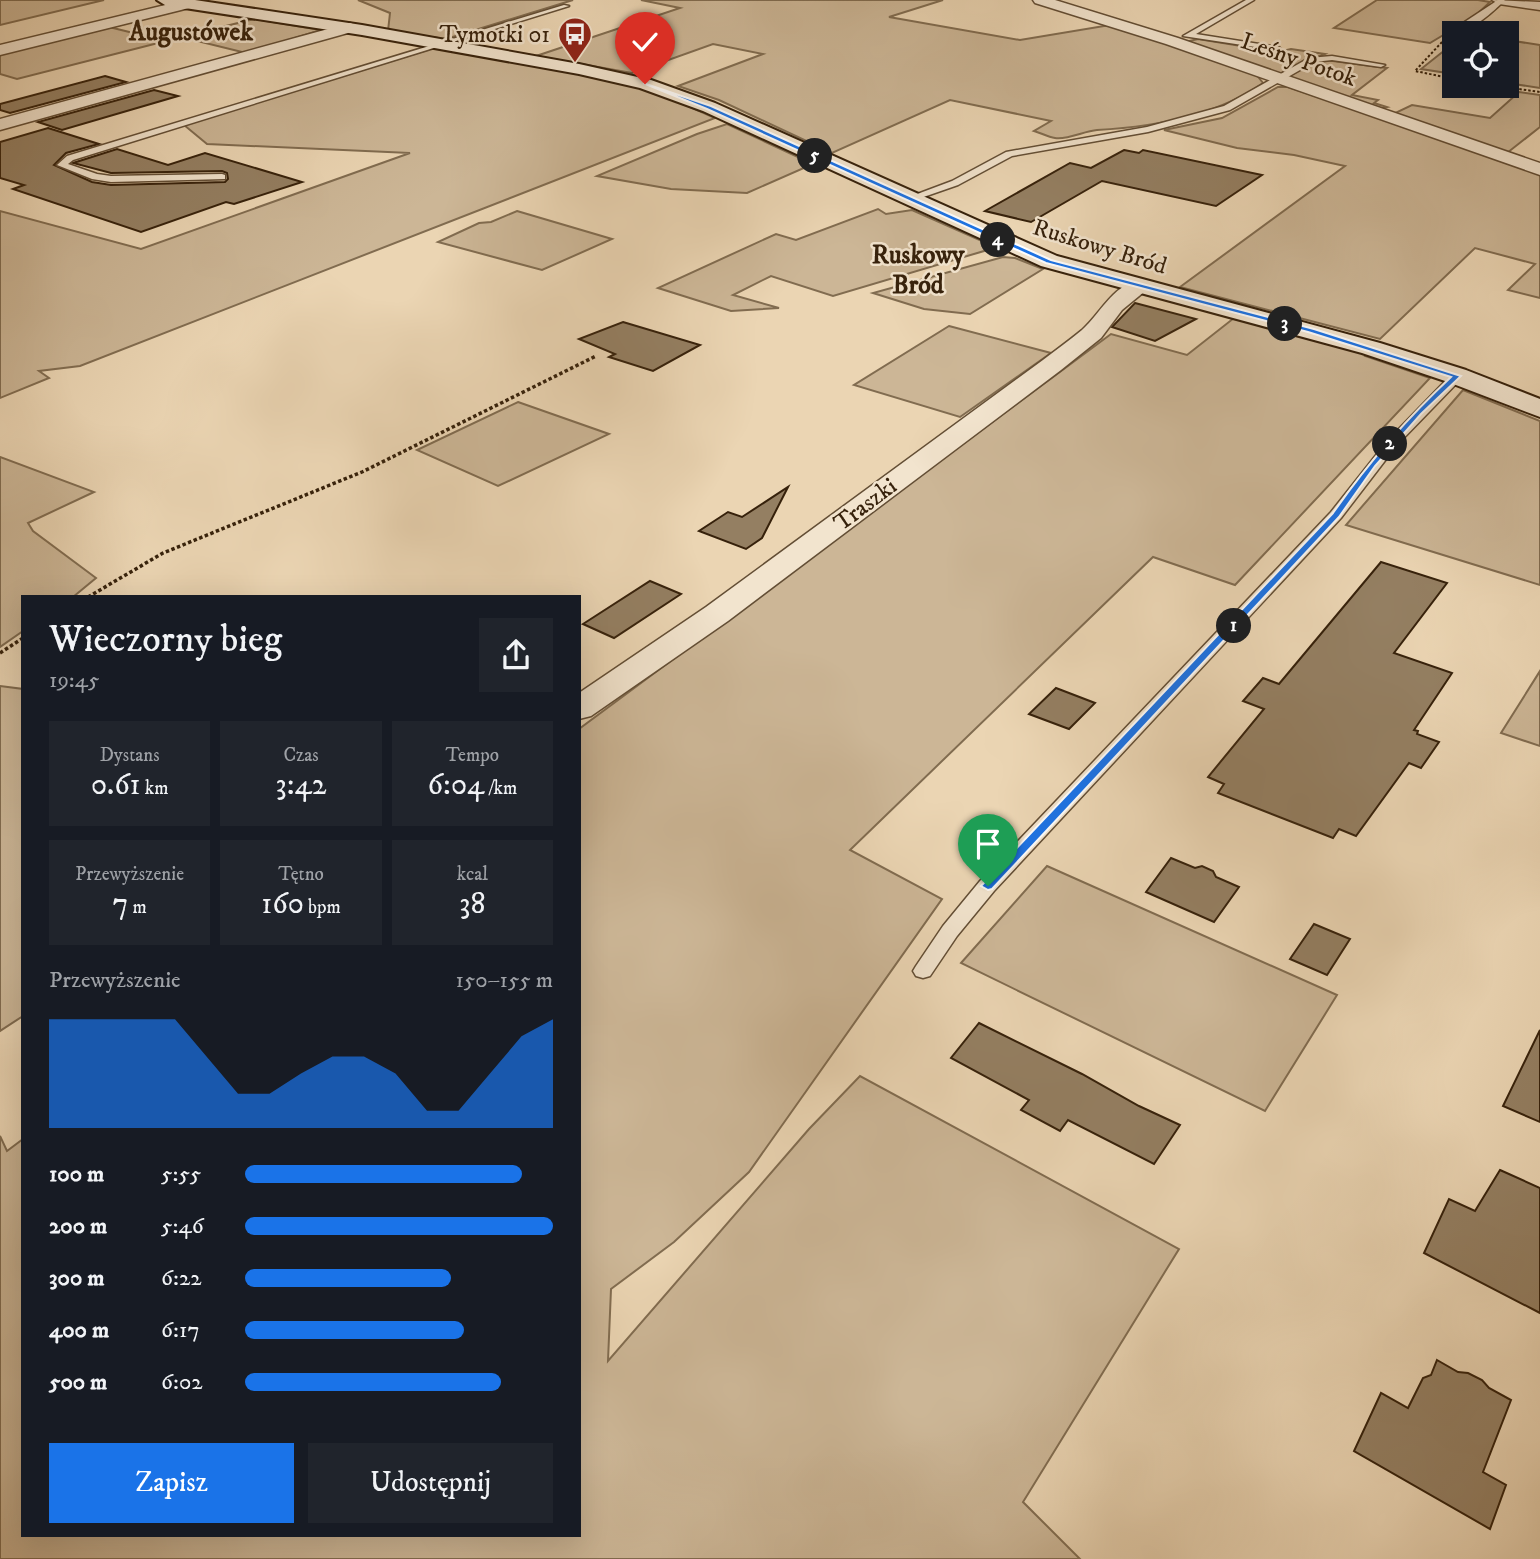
<!DOCTYPE html>
<html lang="pl">
<head>
<meta charset="utf-8">
<style>
  :root { --surface:#171b24; --page:#20242c; --text:#f1f3f6; --muted:#9ea1a6; --accent:#1a73e8 }
  body { margin:0; font-family:"IM FELL DW Pica",serif; background:var(--page); color:var(--text); height:100vh; display:flex; flex-direction:column; font-size:26px; white-space:nowrap }
  * { box-sizing:border-box; margin:0 }
  p { font-size:23px; color:var(--muted) }
  .icon { flex:none; width:38px; height:38px; fill:none; stroke:currentColor; stroke-width:2; stroke-linecap:round; stroke-linejoin:round }
  .map { position:relative; flex:1; overflow:hidden }
  .side { position:absolute; left:21px; top:595px; width:560px; height:942px; display:flex; flex-direction:column; background:var(--surface); border-radius:0px; box-shadow:0 7px 28px #0002 }
  .side>* { flex:none }
  .fabs { position:absolute; left:1442px; top:21px; display:grid; gap:14px }
  .fabs a { display:grid; place-items:center; width:77px; height:77px; border-radius:0px; background:var(--surface); box-shadow:0 7px 28px #0002; font-size:35px }
  .pin { position:absolute; display:grid; place-items:center; width:60px; height:60px; color:#fff; margin:-72px -30px; border-radius:50% 50% 50% 0; rotate:-45deg; box-shadow:0 0 7px #0007 }
  .pin .icon { rotate:45deg }
  .km { position:absolute; width:35px; height:35px; margin:-18px; border-radius:50%; background:#222; color:#fff; font-size:19px; line-height:35px; text-align:center }
  .round { display:grid; place-items:center; flex:none; width:74px; height:74px; border-radius:0px; background:var(--page) }
  .headline { display:flex; align-items:center; justify-content:space-between; height:119px; padding:0 28px }
  h1 { font-size:38px; font-weight:600; line-height:52px }
  .stats { display:grid; grid-template-columns:repeat(3,1fr); gap:10px; height:119px; padding:7px 28px }
  .stats div { display:grid; align-content:center; border-radius:0px; background:var(--page); text-align:center }
  .stats b { font-size:30px; font-weight:600 }
  .stats small { font-size:19px; font-weight:400 }
  .stats p { font-size:19px }
  .chart { height:196px; padding:14px 28px }
  .chart p { display:flex; justify-content:space-between }
  .chart svg { width:100%; height:126px; margin-top:7px; fill:var(--accent); opacity:.7 }
  .button { display:flex; gap:14px; margin-top:auto; padding:14px 28px }
  .button a { flex:1; height:80px; border-radius:0px; background:var(--accent); color:#fff; font-size:28px; font-weight:600; line-height:80px; text-align:center }
  .button a+a { background:var(--page); color:var(--text) }
  ul { padding:0 28px; list-style:none; font-size:23px }
  li { display:grid; grid-template-columns:112px 84px 1fr; align-items:center; height:52px }
  li i { height:18px; border-radius:9px; background:var(--accent) }
  .map>svg:first-child { display:block }
  .green { fill:#ccb696; stroke:#816c50; stroke-width:2 }
  .building { fill:#947f62; stroke:#36210b; stroke-width:2 }
  .lines { fill:none; stroke-linecap:round; stroke-linejoin:round }
  .lane-casing { stroke:#634e35; stroke-width:3 }
  .street-casing { stroke:#634e35; stroke-width:3 }
  .secondary-casing { stroke:#36210b; stroke-width:4 }
  .path-far1 { stroke:#36210b; stroke-width:2; stroke-dasharray:2.5 2; stroke-linecap:butt }
  .path { stroke:#36210b; stroke-width:3.5; stroke-dasharray:3.5 2.5; stroke-linecap:butt }
  .lane { fill:#f2e4ce; fill-rule:evenodd }
  .street { fill:#f2e4ce; fill-rule:evenodd }
  .secondary { fill:#f2e4ce; fill-rule:evenodd }
  .route { fill:#1a73e8; stroke:#fff; stroke-width:2 }
  .labels { text-anchor:middle; stroke-width:5; stroke-linejoin:round; paint-order:stroke }
  .far-poi-label { font-size:24px; fill:#36210b; stroke:#f2e4ce; text-anchor:end }
  .far-street-label { font-size:24px; fill:#36210b; stroke:#f2e4ce }
  .far-neighbourhood-label { font-size:26px; font-weight:bold; fill:#36210b; stroke:#f2e4ce }
</style>
</head>
<body>
<div class="map">
<svg width="1540" height="1559" viewBox="0 0 1540 1559">
  <rect width="100%" height="100%" fill="#ebd5b3"/>
  <filter id="stains"><feTurbulence type="fractalNoise" baseFrequency=".00286" numOctaves="4"/><feColorMatrix values="0 0 0 0 .2 0 0 0 0 .09 0 0 0 0 .02 0 0 0 .5 -.17"/></filter>
  <radialGradient id="worn" r=".72"><stop offset=".6" stop-color="#630" stop-opacity="0"/><stop offset="1" stop-color="#630" stop-opacity=".3"/></radialGradient>
  <g class="green">
    <path d="M 0,0 L 104,0 L 0,25 Z"/>
    <path d="M 358,0 L 573,0 L 446,39 L 388,31 L 390,13 Z"/>
    <path d="M 641,0 L 943,0 L 889,17 L 1020,40 L 1110,25 L 1255,73 L 1263,83 C 1216,116 1153,127 1097,130 C 1084,131 1068,140 1055,138 C 1048,137 1041,133 1034,131 L 1051,121 L 950,100 L 832,153 L 719,100 L 678,86 L 763,54 L 713,44 L 632,73 L 536,56 L 680,8 Z"/>
    <path d="M 1377,0 L 1478,0 L 1490,2 L 1475,16 L 1430,43 L 1334,28 Z"/>
    <path d="M 254,19 L 321,30 L 246,53 L 181,37 Z"/>
    <path d="M 109,27 L 166,41 L 17,79 L 0,74 L 0,53 Z"/>
    <path d="M 1198,39 L 1278,52 L 1291,49 L 1325,54 L 1277,75 L 1185,42 Z"/>
    <path d="M 1507,40 L 1540,45 L 1540,88 L 1507,83 Z"/>
    <path d="M 1454,43 L 1454,74 L 1421,69 L 1450,46 Z"/>
    <path d="M 437,47 L 612,79 L 672,99 L 715,118 L 80,366 L 39,371 L 49,378 L 0,398 L 0,211 L 141,249 L 410,153 L 207,144 L 184,125 Z"/>
    <path d="M 1325,60 L 1387,68 L 1352,95 L 1378,100 L 1374,103 L 1387,107 L 1378,109 L 1285,78 L 1315,62 Z"/>
    <path d="M 1278,87 L 1288,87 L 1540,172 L 1540,298 L 1508,290 L 1535,264 L 1475,248 L 1380,339 L 1180,287 L 1345,166 L 1294,155 L 1237,148 L 1164,130 L 1222,118 Z"/>
    <path d="M 1519,92 L 1540,95 L 1540,127 L 1507,153 L 1393,114 L 1412,105 L 1490,118 Z"/>
    <path d="M 727,124 L 813,164 L 747,193 L 671,189 L 597,176 L 697,134 Z"/>
    <path d="M 878,209 L 886,214 L 912,210 L 991,245 L 984,251 L 833,296 L 771,276 L 733,295 L 779,308 L 731,311 L 658,288 L 776,234 L 796,240 Z"/>
    <path d="M 517,211 L 612,239 L 542,270 L 438,242 L 479,223 L 491,222 Z"/>
    <path d="M 1003,257 L 1015,258 L 1043,269 L 970,314 L 924,309 L 873,293 Z"/>
    <path d="M 1234,318 L 1367,352 L 1365,356 L 1430,378 L 1235,585 L 1153,557 L 850,850 L 942,899 L 749,1172 L 674,1242 L 611,1289 L 608,1361 L 809,1129 L 860,1076 L 1179,1249 L 1023,1502 L 1080,1559 L 0,1559 L 0,1136 L 7,1151 L 23,1139 L 23,1535 L 579,1535 L 579,729 L 1111,334 L 1187,355 Z"/>
    <path d="M 949,326 L 1051,353 L 960,417 L 854,385 Z"/>
    <path d="M 1463,390 L 1540,421 L 1540,585 L 1346,525 Z"/>
    <path d="M 518,402 L 609,434 L 498,486 L 417,450 Z"/>
    <path d="M 0,457 L 94,492 L 28,523 L 33,531 L 96,578 L 73,597 L 23,597 L 23,631 L 0,647 Z"/>
    <path d="M 1540,671 L 1540,746 L 1501,733 Z"/>
    <path d="M 0,686 L 23,689 L 23,1016 L 0,1031 Z"/>
    <path d="M 1047,866 L 1337,995 L 1265,1111 L 961,963 Z"/>
  </g>
  <g class="building">
    <path d="M 105,76 L 126,82 L 10,113 L 0,110 L 0,104 Z"/>
    <path d="M 154,90 L 178,96 L 62,130 L 38,122 Z"/>
    <path d="M 48,128 L 99,144 L 66,153 L 54,165 L 92,182 L 111,185 L 225,182 L 228,179 L 227,173 L 222,171 L 111,173 L 73,163 L 117,149 L 168,165 L 205,153 L 302,182 L 234,204 L 226,202 L 141,232 L 13,189 L 24,185 L 0,178 L 0,142 Z"/>
    <path d="M 1124,150 L 1139,153 L 1143,150 L 1262,175 L 1216,206 L 1102,181 L 1031,222 L 985,211 L 1070,163 L 1091,168 Z"/>
    <path d="M 1135,303 L 1196,319 L 1155,341 L 1112,327 Z"/>
    <path d="M 623,322 L 700,345 L 653,371 L 609,357 L 615,354 L 579,339 Z"/>
    <path d="M 788,487 L 762,538 L 746,549 L 699,531 L 728,512 L 742,517 Z"/>
    <path d="M 1381,562 L 1447,583 L 1394,653 L 1452,673 L 1414,730 L 1418,731 L 1417,734 L 1439,742 L 1421,768 L 1409,763 L 1356,836 L 1339,829 L 1333,838 L 1218,793 L 1224,784 L 1208,777 L 1264,709 L 1243,701 L 1263,678 L 1279,684 Z"/>
    <path d="M 650,581 L 681,594 L 614,638 L 583,624 Z"/>
    <path d="M 1056,688 L 1095,703 L 1069,729 L 1029,714 Z"/>
    <path d="M 1171,858 L 1195,868 L 1202,866 L 1213,871 L 1216,877 L 1239,887 L 1214,922 L 1146,892 Z"/>
    <path d="M 1314,924 L 1350,939 L 1327,975 L 1290,959 Z"/>
    <path d="M 979,1023 L 1082,1074 L 1139,1106 L 1180,1125 L 1154,1164 L 1068,1120 L 1060,1131 L 1021,1110 L 1029,1100 L 951,1058 Z"/>
    <path d="M 1540,1030 L 1540,1122 L 1503,1106 Z"/>
    <path d="M 1500,1170 L 1540,1188 L 1540,1313 L 1424,1253 L 1449,1199 L 1475,1211 Z"/>
    <path d="M 1437,1360 L 1458,1372 L 1468,1373 L 1482,1380 L 1489,1388 L 1511,1400 L 1483,1472 L 1506,1485 L 1490,1529 L 1354,1451 L 1381,1393 L 1408,1408 L 1423,1378 L 1431,1375 Z"/>
  </g>
  <g class="lines">
    <g class="lane-casing">
      <g id="lane">
        <path d="M 1246,0 L 1254,0 L 1196,34 L 1279,47 L 1282,51 L 1183,36 Z"/>
        <path d="M 1498,0 L 1505,0 C 1493,12 1472,31 1454,33 L 1454,29 Z"/>
        <path d="M 564,5 L 569,6 L 73,160 L 68,164 L 97,174 L 111,176 L 222,174 L 225,175 L 225,179 L 111,182 L 92,179 L 57,165 L 67,156 Z"/>
        <path d="M 1332,56 L 1385,65 L 1381,67 L 1332,60 L 1314,62 L 1230,110 L 1148,132 L 1012,156 L 958,185 L 912,201 L 904,199 L 952,181 L 1006,152 L 1147,127 L 1224,106 L 1309,58 Z"/>
        <path d="M 1457,372 L 1461,373 L 1461,379 L 1397,445 L 1341,518 L 994,891 L 957,936 L 930,976 L 923,978 L 916,976 L 913,971 L 916,966 L 943,926 L 980,881 L 1331,512 L 1388,440 L 1453,373 Z"/>
      </g>
    </g>
    <g class="street-casing">
      <g id="street">
        <path d="M 186,0 L 193,1 L 195,4 L 193,7 L 0,55 L 0,45 Z"/>
        <path d="M 1033,0 L 1055,0 L 1178,38 L 1540,163 L 1540,175 L 1166,44 L 1035,3 Z"/>
        <path d="M 1492,0 L 1540,2 L 1540,10 L 1499,4 Z"/>
        <path d="M 350,23 L 355,25 L 358,28 L 355,31 L 0,130 L 0,119 Z"/>
        <path d="M 1139,280 L 1147,282 L 1150,287 L 1122,310 L 1101,338 L 1061,370 L 728,621 L 591,716 L 579,719 L 579,693 L 706,607 L 1043,360 C 1056,350 1070,340 1082,330 C 1102,312 1111,287 1139,280 Z"/>
      </g>
    </g>
    <g class="secondary-casing">
      <path id="secondary" d="M 157,0 L 195,0 L 362,25 L 579,64 L 651,80 L 715,103 L 1057,256 L 1380,343 L 1466,370 L 1540,399 L 1540,417 L 1448,382 L 1362,353 L 1041,266 L 703,111 L 640,88 L 579,74 L 362,35 L 165,5 Z"/>
    </g>
    <g class="path-far1">
      <path d="M 1442,42 L 1415,71 L 1454,79"/>
      <path d="M 1497,86 L 1540,92"/>
    </g>
    <g class="path">
      <path d="M 88,597 L 163,553 L 362,472 L 596,356"/>
      <path d="M 0,653 L 23,638"/>
    </g>
    <use href="#lane" class="lane"/>
    <use href="#street" class="street"/>
    <use href="#secondary" class="secondary"/>
  </g>
  <path class="route" d="M 643,83 L 711,106 L 1051,260 L 1314,329 L 1461,376 L 1421,414 L 1375,466 L 1339,517 L 992,889 L 988,890 L 981,886 L 1333,513 C 1368,463 1406,419 1451,377 L 1308,332 L 1046,263 L 707,109 Z"/>
  <defs>
    <g id="bus-pin" transform="scale(1.75)"><path d="M0 17L-7.5 6A9.5 9.5 0 1 1 7.5 6Z" fill="#8f2418" stroke="#f2e4ce"/><path d="M-5-6H5V4H4V6H2V4H-2V6H-4V4H-5ZM-3.5-4V0h7V-4ZM-3.5 1.2v1.5H-2V1.2ZM2 1.2v1.5H3.5V1.2Z" fill="#fff"/></g>
  </defs>
  <g fill-rule="evenodd">
    <use href="#bus-pin" x="575" y="34"/>
  </g>
  <g class="labels">
    <g class="far-poi-label">
      <text x="550" y="42">Tymotki 01</text>
    </g>
    <g class="far-street-label">
      <text transform="translate(1299 59) rotate(19)" y="8">Leśny Potok</text>
      <text transform="translate(1100 246) rotate(17)" y="8">Ruskowy Bród</text>
      <text transform="translate(865 504) rotate(-37)" y="8">Traszki</text>
    </g>
    <g class="far-neighbourhood-label">
      <text x="191" y="40">Augustówek</text>
      <text x="918" y="263">Ruskowy<tspan x="918" dy="30">Bród</tspan></text>
    </g>
  </g>
  <rect width="100%" height="100%" filter="url(#stains)"/>
  <rect width="100%" height="100%" fill="url(#worn)"/>
</svg>
<div class="fabs">
<a><svg class="icon" aria-label="locate" viewBox="0 0 24 24"><circle cx="12" cy="12" r="6"/><path d="M12 2v4M12 18v4M2 12h4M18 12h4"/></svg></a>
</div>
<div class="pin" style="left:988px;top:886px;background:#1e9e55"><svg class="icon" aria-label="arrive" viewBox="0 0 24 24"><path d="M6 21V4h12l-3 4 3 4H6"/></svg></div>
<div class="pin" style="left:645px;top:84px;background:#d93025"><svg class="icon" aria-label="check" viewBox="0 0 24 24"><path d="M5 12l5 5 9-10"/></svg></div>
<b class="km" style="left:1234px;top:626px">1</b>
<b class="km" style="left:1390px;top:444px">2</b>
<b class="km" style="left:1285px;top:324px">3</b>
<b class="km" style="left:998px;top:240px">4</b>
<b class="km" style="left:815px;top:156px">5</b>
<section class="side">
<div class="headline"><div><h1>Wieczorny bieg</h1><p>19:45</p></div><a class="round"><svg class="icon" aria-label="share" viewBox="0 0 24 24"><path d="M12 15V3M7 8l5-5 5 5M5 13v7h14v-7"/></svg></a></div>
<div class="stats">
<div><p>Dystans</p><b>0.61<small> km</small></b></div>
<div><p>Czas</p><b>3:42</b></div>
<div><p>Tempo</p><b>6:04<small> /km</small></b></div>
</div>
<div class="stats">
<div><p>Przewyższenie</p><b>7<small> m</small></b></div>
<div><p>Tętno</p><b>160<small> bpm</small></b></div>
<div><p>kcal</p><b>38</b></div>
</div>
<div class="chart"><p><span>Przewyższenie</span>150–155 m</p>
<svg viewBox="0 0 160 44" preserveAspectRatio="none"><path d="M0 44V6L10 6L20 6L30 6L40 6L50 19L60 32L70 32L80 25L90 19L100 19L110 25L120 38L130 38L140 25L150 12L160 6V44z"/></svg>
</div>
<ul>
<li><b>100 m</b>5:55<i style="width:90%"></i></li>
<li><b>200 m</b>5:46<i style="width:100%"></i></li>
<li><b>300 m</b>6:22<i style="width:67%"></i></li>
<li><b>400 m</b>6:17<i style="width:71%"></i></li>
<li><b>500 m</b>6:02<i style="width:83%"></i></li>
</ul>
<div class="button"><a>Zapisz</a><a>Udostępnij</a></div>
</section>
</div>
</body>
</html>
